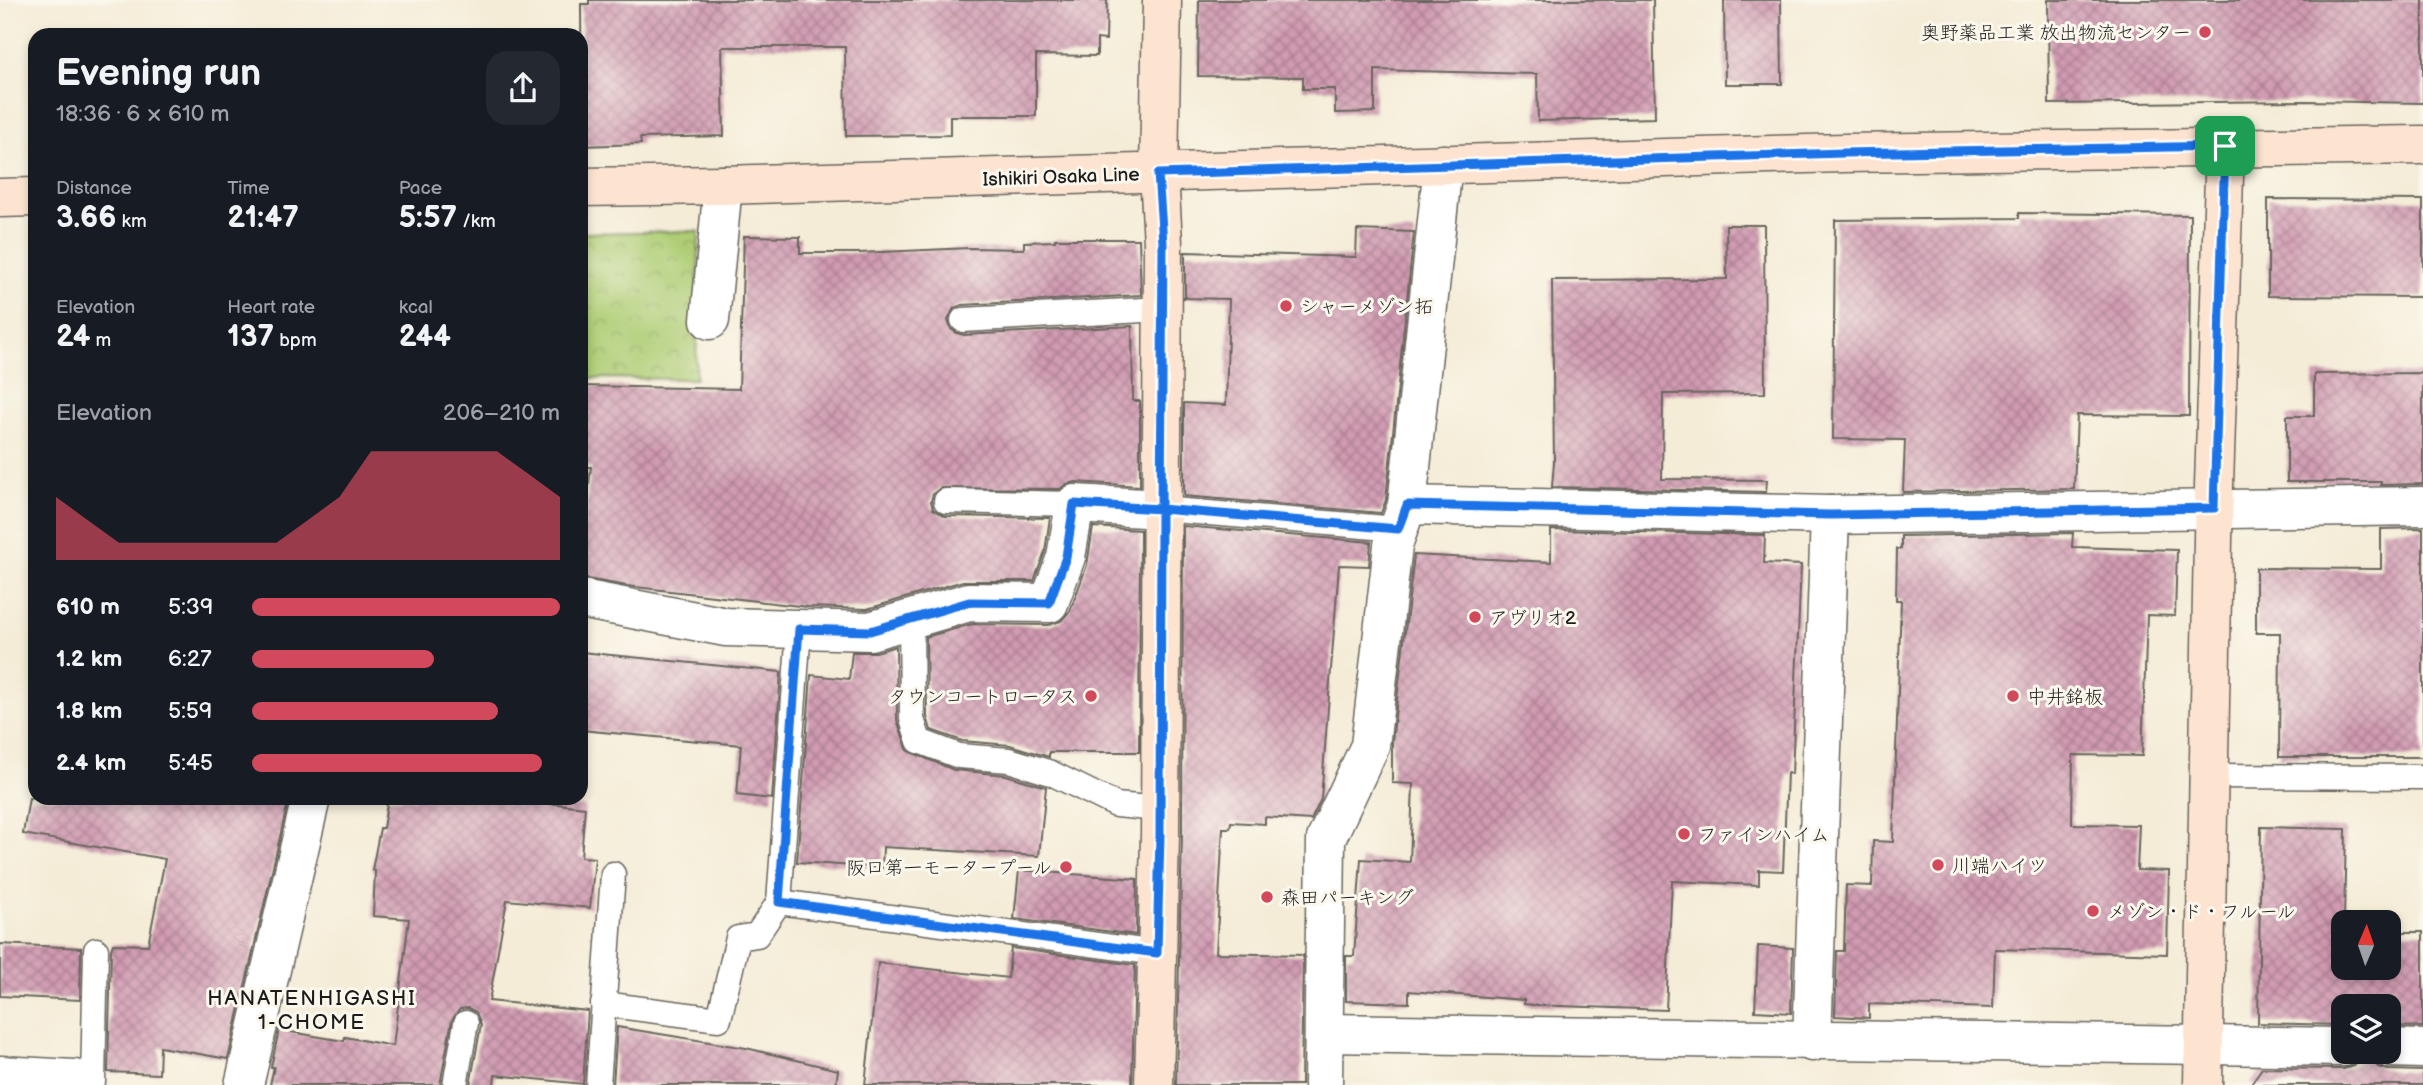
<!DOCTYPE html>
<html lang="en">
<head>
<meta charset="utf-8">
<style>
  :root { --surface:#171b24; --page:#242831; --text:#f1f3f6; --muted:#9ea1a6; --accent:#d1495b }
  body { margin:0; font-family:"Balsamiq Sans","Klee One",sans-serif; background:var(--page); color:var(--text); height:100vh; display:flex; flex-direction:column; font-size:26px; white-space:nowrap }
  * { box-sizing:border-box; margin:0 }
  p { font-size:23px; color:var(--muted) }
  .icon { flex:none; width:38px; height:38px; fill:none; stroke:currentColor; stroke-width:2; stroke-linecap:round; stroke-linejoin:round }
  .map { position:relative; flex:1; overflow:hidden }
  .drawer { position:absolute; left:28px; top:28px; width:560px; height:777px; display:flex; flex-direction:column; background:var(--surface); border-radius:21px; box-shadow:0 4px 10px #0003 }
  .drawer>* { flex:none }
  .needle { width:46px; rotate:2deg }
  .buttons { position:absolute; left:2331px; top:910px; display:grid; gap:14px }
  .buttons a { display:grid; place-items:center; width:70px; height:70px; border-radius:14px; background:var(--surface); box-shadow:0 4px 10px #0003; font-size:35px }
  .pin { position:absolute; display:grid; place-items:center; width:60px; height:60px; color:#fff; margin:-30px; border-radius:14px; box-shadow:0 4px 10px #0006 }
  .round { display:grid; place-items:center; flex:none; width:74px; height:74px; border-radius:21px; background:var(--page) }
  .headline { display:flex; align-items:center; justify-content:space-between; height:119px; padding:0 28px }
  h1 { font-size:38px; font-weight:600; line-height:52px }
  .metrics { display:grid; grid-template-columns:repeat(3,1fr); gap:10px; height:119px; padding:7px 28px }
  .metrics div { display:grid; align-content:center }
  .metrics b { font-size:30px; font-weight:600 }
  .metrics small { font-size:19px; font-weight:400 }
  .metrics p { font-size:19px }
  .chart { height:196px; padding:14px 28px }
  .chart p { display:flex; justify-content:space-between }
  .chart svg { width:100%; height:126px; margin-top:7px; fill:var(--accent); opacity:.7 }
  ul { padding:0 28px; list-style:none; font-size:23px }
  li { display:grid; grid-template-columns:112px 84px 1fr; align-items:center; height:52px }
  li i { height:18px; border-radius:9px; background:var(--accent) }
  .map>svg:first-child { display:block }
  .park { fill:url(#park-crowns); stroke:#657448; stroke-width:2 }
  .building { fill:url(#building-cross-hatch) }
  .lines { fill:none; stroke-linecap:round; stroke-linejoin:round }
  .lane-casing { stroke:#68655d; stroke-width:27 }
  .street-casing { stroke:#68655d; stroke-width:41 }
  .secondary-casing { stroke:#68655d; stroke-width:41 }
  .lane { stroke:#fff; stroke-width:24 }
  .street { stroke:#fff; stroke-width:38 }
  .secondary { stroke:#fde4d1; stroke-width:38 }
  .route-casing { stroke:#fff; stroke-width:14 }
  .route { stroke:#1a73e8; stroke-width:9 }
  .poi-dot { fill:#d1495b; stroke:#fbf7ec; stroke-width:2.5 }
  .labels { text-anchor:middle; stroke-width:6; stroke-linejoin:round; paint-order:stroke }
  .poi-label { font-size:19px; fill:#1c1c1c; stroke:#fbf7ec; text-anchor:start }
  .street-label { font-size:19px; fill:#1c1c1c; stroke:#fbf7ec }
  .neighbourhood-label { font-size:21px; letter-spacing:2px; fill:#1c1c1c; stroke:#fbf7ec }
</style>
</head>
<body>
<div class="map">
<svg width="2423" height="1085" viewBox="0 0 2423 1085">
  <defs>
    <pattern id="park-crowns" width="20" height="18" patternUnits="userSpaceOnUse" patternTransform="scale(1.75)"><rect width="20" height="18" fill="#aecd75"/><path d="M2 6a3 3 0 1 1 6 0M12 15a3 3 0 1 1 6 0" fill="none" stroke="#95af65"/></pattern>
    <pattern id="building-cross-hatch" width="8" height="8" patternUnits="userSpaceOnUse" patternTransform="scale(1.75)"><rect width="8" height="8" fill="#d19bb2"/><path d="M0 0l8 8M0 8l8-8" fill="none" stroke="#a97e90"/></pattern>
  </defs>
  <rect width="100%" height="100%" fill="#fbf7ec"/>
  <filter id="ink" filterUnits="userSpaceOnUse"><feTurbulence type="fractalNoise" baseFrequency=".0143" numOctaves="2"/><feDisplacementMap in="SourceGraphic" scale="14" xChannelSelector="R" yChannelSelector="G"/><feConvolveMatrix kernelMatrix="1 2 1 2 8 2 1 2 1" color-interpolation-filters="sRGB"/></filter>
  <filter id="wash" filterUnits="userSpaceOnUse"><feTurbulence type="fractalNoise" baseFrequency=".00686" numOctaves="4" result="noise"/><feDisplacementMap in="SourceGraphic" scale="28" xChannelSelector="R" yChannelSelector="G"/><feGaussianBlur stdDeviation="1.57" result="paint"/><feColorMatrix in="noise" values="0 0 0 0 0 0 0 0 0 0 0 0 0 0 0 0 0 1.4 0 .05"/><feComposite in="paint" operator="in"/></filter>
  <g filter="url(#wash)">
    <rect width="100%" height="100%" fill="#f4ecd7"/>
    <path class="park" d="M 699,231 L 696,379 L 581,378 L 581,233 Z"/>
    <g id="blocks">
      <g class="building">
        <path d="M 589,0 L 1107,0 L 1106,40 L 1097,39 L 1097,56 L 1036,55 L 1036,116 L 950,116 L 950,135 L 846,136 L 845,47 L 722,47 L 724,136 L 640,138 L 641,144 L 582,146 L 581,4 L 589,4 Z"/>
        <path d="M 1199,0 L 1653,0 L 1655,118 L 1538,121 L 1537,74 L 1375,70 L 1375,112 L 1335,113 L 1335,89 L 1303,89 L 1303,77 L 1198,76 Z"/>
        <path d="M 1724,0 L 1781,0 L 1782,84 L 1725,84 Z"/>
        <path d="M 2048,0 L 2423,0 L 2423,103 L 2306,101 L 2049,104 Z"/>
        <path d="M 2268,199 L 2423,200 L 2423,297 L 2268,296 Z"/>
        <path d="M 2019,213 L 2190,215 L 2189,416 L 2077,415 L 2074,489 L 1903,492 L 1905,440 L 1833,439 L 1835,220 L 2019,218 Z"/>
        <path d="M 1726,225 L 1764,225 L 1765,393 L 1663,394 L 1662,479 L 1767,480 L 1766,492 L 1552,487 L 1554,462 L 1552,280 L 1727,279 Z"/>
        <path d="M 1357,230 L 1414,232 L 1386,500 L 1381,513 L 1184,496 L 1184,403 L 1226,405 L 1229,299 L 1185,298 L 1185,252 L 1356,257 Z"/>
        <path d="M 744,236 L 800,237 L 800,253 L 859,253 L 970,248 L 1024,249 L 1024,242 L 1055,241 L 1055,239 L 1139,239 L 1141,295 L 962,305 L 954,308 L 948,320 L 951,329 L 957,333 L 964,335 L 1132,326 L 1133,401 L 1140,401 L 1140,486 L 1076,482 L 1067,484 L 1060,489 L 940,488 L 933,494 L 931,501 L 933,509 L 945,516 L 1050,518 L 1045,551 L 1034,581 L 963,581 L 867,609 L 808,607 L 627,586 L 581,578 L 581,551 L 591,467 L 581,467 L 581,386 L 739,389 Z"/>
        <path d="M 2423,373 L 2423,484 L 2381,485 L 2381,482 L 2287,482 L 2287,416 L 2314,416 L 2314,374 Z"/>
        <path d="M 1183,526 L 1371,542 L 1369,566 L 1339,565 L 1321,799 L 1311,820 L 1265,817 L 1265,824 L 1231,822 L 1230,828 L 1223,828 L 1216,953 L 1303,955 L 1301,1085 L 1176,1085 L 1182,835 Z"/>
        <path d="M 1093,527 L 1140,530 L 1139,752 L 1049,752 L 1049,757 L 1010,745 L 962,741 L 931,730 L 927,717 L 926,637 L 972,624 L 1049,625 L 1061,621 L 1070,611 L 1087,565 Z"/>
        <path d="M 2423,528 L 2423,757 L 2279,757 L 2280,633 L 2256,633 L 2256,568 L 2381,569 L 2381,529 Z"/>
        <path d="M 1551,530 L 1765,535 L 1764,563 L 1801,565 L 1792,774 L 1787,773 L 1783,871 L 1759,870 L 1759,885 L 1672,881 L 1666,1010 L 1534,1005 L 1524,1004 L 1524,1000 L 1409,991 L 1409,1003 L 1346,1001 L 1346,956 L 1354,956 L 1361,859 L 1410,862 L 1413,784 L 1392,783 L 1392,742 L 1414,555 L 1551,562 Z"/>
        <path d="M 2073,533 L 2072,547 L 2177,550 L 2175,616 L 2147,615 L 2142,756 L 2073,755 L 2072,824 L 2139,825 L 2137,870 L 2169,871 L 2167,954 L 1995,949 L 1993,1008 L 1869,1004 L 1869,1018 L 1835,1016 L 1837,951 L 1844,951 L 1846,885 L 1872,886 L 1873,841 L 1893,842 L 1901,600 L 1896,600 L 1897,549 L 1901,549 L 1901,536 Z"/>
        <path d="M 896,646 L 897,720 L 908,751 L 954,770 L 1006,775 L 1046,787 L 1039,856 L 883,847 L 882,868 L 797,862 L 811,675 L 849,679 L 852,652 L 876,652 Z"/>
        <path d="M 581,652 L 781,672 L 772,799 L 737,795 L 741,745 L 581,730 Z"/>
        <path d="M 29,798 L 289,798 L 228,1059 L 160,1047 L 159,1074 L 108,1072 L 111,950 L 113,944 L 148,945 L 165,859 L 23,834 Z"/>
        <path d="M 388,798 L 500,798 L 585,807 L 581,857 L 595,858 L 590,908 L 507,900 L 489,1001 L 588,1011 L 583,1084 L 495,1075 L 494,1085 L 470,1085 L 481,1025 L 476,1012 L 468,1008 L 460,1009 L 452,1020 L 440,1085 L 270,1085 L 274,1067 L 271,1067 L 279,1030 L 344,1041 L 345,1037 L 393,1046 L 409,919 L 373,916 L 375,871 L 372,870 L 380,828 L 383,828 Z"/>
        <path d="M 2261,827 L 2346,829 L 2343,968 L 2389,968 L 2389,932 L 2423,932 L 2423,1027 L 2389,1026 L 2389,1006 L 2343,1006 L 2343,1025 L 2258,1023 Z"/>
        <path d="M 1019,870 L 1137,879 L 1136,935 L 1014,919 Z"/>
        <path d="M 0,944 L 81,948 L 80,1000 L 0,996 Z"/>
        <path d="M 1758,946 L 1793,948 L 1791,1013 L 1755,1011 Z"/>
        <path d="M 1011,948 L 1135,965 L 1132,1085 L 865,1085 L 878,963 L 1008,978 Z"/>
        <path d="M 617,1027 L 746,1048 L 838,1070 L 836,1085 L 613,1085 Z"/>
        <path d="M 2364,1052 L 2368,1052 L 2370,1059 L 2378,1067 L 2388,1070 L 2423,1071 L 2423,1085 L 2250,1085 L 2262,1068 L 2343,1069 L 2354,1066 L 2361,1059 Z"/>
      </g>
    </g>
  </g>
  <g filter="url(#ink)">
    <use href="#blocks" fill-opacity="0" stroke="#68655d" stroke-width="2"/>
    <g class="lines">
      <g class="lane-casing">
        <g id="lane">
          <path d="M 963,320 L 1162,309"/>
          <path d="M 946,501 L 1075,504"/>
          <path d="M 1161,509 L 1398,529"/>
          <path d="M 911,619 L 912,719 L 919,741 L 959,756 L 1009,760 L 1051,773 L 1116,805 L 1159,809"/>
          <path d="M 2209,776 L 2423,777"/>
          <path d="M 779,902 L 799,629"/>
          <path d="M 603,1004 L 719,1019 L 738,938 L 757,935 L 779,902 L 1157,953"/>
          <path d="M 93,1082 L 96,950"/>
          <path d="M 455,1085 L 466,1023"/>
          <path d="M 598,1085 L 613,874"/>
        </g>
      </g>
      <g class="street-casing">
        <g id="street">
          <path d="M 710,320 L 723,185"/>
          <path d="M 1407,505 L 1830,515 L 2423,506"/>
          <path d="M 581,599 L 726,627 L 870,631 L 969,602 L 1049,603 L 1066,557 L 1075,504 L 1161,509"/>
          <path d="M 1324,1033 L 2343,1047"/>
          <path d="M 1812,1042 L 1830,515"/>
          <path d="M 2389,1048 L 2423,1049"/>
          <path d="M 0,1075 L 74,1079"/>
          <path d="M 244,1085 L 311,798"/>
          <path d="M 1323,1085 L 1326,839 L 1370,746 L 1393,545 L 1407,505 L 1443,164"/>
        </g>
      </g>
      <g class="secondary-casing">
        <g id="secondary">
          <path d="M 581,187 L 723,185 L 1844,153 L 2423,145"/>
          <path d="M 0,198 L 35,197"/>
          <path d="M 1154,1085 L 1160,835 L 1163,243 L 1159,174 L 1162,0"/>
          <path d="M 2203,1085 L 2214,485 L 2225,146"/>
        </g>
      </g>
      <use href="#lane" class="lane"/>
      <use href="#street" class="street"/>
      <use href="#secondary" class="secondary"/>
    </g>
  </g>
  <g class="lines" filter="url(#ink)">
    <g class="route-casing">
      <path id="route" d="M 2225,146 L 1844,153 L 1158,174 L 1163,243 L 1161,509 L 1074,504 L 1066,557 L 1049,603 L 969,602 L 870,631 L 799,629 L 779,902 L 1157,953 L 1160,835 L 1161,509 L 1398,529 L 1407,505 L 1830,515 L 2214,508 L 2225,146"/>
    </g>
    <use href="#route" class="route"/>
  </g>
  <g class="poi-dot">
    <circle cx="2205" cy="32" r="7"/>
    <circle cx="1286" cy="306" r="7"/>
    <circle cx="1475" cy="617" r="7"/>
    <circle cx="1091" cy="696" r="7"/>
    <circle cx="2013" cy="696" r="7"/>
    <circle cx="1684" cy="834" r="7"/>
    <circle cx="1938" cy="865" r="7"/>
    <circle cx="1066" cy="867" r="7"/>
    <circle cx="1267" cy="897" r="7"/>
    <circle cx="2093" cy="911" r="7"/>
  </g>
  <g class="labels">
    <g class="poi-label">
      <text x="2191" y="39" text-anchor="end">奥野薬品工業 放出物流センター</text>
      <text x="1300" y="313">シャーメゾン拓</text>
      <text x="1489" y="624">アヴリオ2</text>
      <text x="1077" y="703" text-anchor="end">タウンコートロータス</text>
      <text x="2027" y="703">中井銘板</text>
      <text x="1698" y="841">ファインハイム</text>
      <text x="1952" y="872">川端ハイツ</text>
      <text x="1052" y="874" text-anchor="end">阪口第一モータープール</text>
      <text x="1281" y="904">森田パーキング</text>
      <text x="2107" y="918">メゾン・ド・フルール</text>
    </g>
    <g class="street-label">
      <text transform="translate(1061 176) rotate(-2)" y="7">Ishikiri Osaka Line</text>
    </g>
    <g class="neighbourhood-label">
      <text x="312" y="1005">HANATENHIGASHI<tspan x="312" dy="24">1-CHOME</tspan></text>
    </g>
  </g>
</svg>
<div class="buttons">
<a><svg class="needle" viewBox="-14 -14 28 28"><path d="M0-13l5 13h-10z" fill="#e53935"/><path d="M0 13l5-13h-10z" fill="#9ea1a6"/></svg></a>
<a><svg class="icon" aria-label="layers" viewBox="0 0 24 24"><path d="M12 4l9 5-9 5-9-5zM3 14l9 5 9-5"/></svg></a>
</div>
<div class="pin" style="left:2225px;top:146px;background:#1e9e55"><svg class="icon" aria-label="arrive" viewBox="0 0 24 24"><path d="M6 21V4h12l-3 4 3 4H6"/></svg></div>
<section class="drawer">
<div class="headline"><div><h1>Evening run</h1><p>18:36 · 6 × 610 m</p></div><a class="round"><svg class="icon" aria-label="share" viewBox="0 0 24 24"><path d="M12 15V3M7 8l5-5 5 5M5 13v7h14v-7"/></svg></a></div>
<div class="metrics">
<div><p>Distance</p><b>3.66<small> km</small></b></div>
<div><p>Time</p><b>21:47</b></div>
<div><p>Pace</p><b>5:57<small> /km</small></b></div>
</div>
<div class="metrics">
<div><p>Elevation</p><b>24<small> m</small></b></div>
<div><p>Heart rate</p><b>137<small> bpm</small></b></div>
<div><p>kcal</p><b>244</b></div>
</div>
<div class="chart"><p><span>Elevation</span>206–210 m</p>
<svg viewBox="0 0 160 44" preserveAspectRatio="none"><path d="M0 44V22L10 30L20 38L30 38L40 38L50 38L60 38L70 38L80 30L90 22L100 6L110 6L120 6L130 6L140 6L150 14L160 22V44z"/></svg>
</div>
<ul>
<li><b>610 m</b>5:39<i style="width:100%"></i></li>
<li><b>1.2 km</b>6:27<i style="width:59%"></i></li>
<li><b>1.8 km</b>5:59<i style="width:80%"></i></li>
<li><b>2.4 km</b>5:45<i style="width:94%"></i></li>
</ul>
</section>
</div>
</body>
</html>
